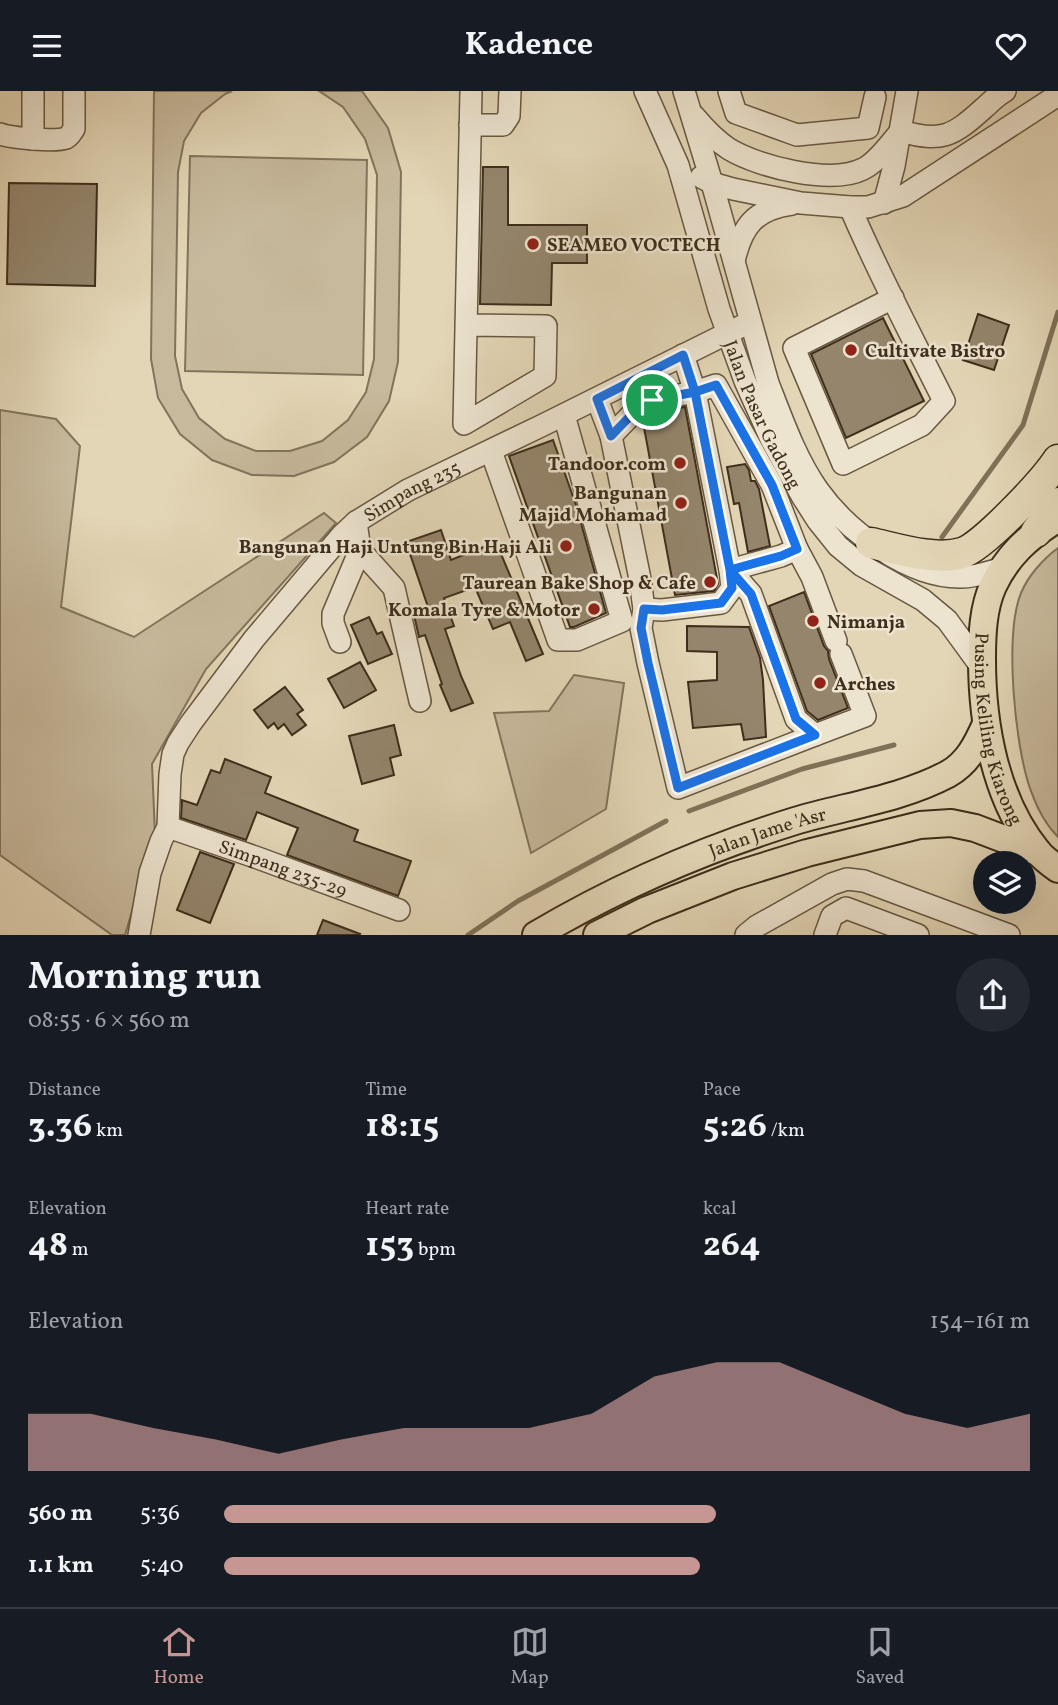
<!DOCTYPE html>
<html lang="en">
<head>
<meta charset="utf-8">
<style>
  :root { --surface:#171b24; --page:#242831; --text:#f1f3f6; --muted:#9ea1a6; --line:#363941; --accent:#c59692 }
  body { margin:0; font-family:Vollkorn,serif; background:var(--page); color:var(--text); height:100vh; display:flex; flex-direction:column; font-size:26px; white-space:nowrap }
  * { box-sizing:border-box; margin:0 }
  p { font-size:23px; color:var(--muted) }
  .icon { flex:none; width:38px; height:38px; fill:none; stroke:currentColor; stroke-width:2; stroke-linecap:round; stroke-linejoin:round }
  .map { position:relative; height:844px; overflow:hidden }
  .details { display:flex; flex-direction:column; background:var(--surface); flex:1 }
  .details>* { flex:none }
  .buttons { position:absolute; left:973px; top:760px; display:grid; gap:14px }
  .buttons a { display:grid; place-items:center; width:63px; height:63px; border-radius:50%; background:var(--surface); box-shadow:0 7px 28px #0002; font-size:35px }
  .pin { position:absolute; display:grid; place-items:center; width:60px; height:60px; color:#fff; margin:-30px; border:4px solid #fff; border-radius:50%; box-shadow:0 2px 7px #0007 }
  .round { display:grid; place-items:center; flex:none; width:74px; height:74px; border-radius:37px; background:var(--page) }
  .overview { display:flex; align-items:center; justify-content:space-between; height:119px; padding:0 28px }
  h1 { font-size:38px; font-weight:700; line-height:52px }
  .figures { display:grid; grid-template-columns:repeat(3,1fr); gap:10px; height:119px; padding:7px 28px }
  .figures div { display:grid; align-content:center }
  .figures b { font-size:35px; font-weight:700 }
  .figures small { font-size:19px; font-weight:400 }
  .figures p { font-size:19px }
  .chart { height:196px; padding:14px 28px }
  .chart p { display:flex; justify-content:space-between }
  .chart svg { width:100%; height:126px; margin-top:7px; fill:var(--accent); opacity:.7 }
  ul { padding:0 28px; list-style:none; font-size:23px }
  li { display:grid; grid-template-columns:112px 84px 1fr; align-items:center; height:52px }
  li i { height:18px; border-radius:9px; background:var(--accent) }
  header { display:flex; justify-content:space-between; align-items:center; height:91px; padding:0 28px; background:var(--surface); font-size:32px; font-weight:700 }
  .tabs { display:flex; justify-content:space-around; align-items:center; height:98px; border-top:2px solid var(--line); background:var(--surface); font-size:19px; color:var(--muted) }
  .tabs a { display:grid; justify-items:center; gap:4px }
  .tabs .active { color:var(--accent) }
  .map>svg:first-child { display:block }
  .green { fill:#c7b99c; stroke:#82745c; stroke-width:2 }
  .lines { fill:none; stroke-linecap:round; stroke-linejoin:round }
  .stream { stroke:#7f7158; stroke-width:5 }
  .building { fill:#94856c; stroke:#3e2e1b; stroke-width:2 }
  .minor-casing { stroke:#675842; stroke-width:24 }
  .major-casing { stroke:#3e2e1b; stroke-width:30 }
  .highway-casing { stroke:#3e2e1b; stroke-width:33 }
  .minor { stroke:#ede4d0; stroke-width:21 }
  .major { stroke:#e3d6b6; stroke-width:26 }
  .highway { stroke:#e3d6b6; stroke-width:30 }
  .route-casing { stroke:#fff; stroke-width:14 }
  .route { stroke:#1a73e8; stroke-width:9 }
  .poi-dot { fill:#8f2418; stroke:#ede4d0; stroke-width:2.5 }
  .labels { text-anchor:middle; stroke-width:5; stroke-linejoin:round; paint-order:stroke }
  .poi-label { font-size:19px; font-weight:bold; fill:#3e2e1b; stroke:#ede4d0; text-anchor:end }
  .street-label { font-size:19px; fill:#3e2e1b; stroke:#ede4d0 }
</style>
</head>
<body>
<header><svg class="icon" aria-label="menu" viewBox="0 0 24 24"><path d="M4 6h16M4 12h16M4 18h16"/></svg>Kadence<svg class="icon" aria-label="heart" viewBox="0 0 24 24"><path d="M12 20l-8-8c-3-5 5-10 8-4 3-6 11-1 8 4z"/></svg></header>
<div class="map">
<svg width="1058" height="844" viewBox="0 0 1058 844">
  <rect width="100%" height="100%" fill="#e3d6b6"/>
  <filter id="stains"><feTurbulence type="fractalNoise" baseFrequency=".00286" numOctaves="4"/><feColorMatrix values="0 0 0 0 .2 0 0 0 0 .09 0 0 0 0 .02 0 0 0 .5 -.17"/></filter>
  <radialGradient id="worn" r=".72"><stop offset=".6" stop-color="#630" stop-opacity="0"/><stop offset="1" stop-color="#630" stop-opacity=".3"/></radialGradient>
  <g class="green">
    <path d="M 154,0 L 232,0 L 225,3 L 201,22 L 184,50 L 178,81 L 175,265 L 182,298 L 199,327 L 225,348 L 256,360 L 290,360 L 322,350 L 348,329 L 366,301 L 374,268 L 377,84 L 365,48 L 343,16 L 319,0 L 362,0 L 388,37 L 401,81 L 398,271 L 389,310 L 367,346 L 334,371 L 294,385 L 252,384 L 212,369 L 180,343 L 158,307 L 151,268 Z"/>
    <path d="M 190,65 L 367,69 L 363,284 L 185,280 Z"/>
    <path d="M 0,319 L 56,328 L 80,355 L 61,516 L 134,546 L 324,422 L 336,432 L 206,578 L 152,673 L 155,743 L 125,844 L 112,844 L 0,764 Z"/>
    <path d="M 1058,457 L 1058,746 C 1046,734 1037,717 1031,700 C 1015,658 1004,544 1021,502 C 1028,485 1043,468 1058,457 Z"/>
    <path d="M 574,584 L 624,592 L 606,718 L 531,762 L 494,622 L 549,620 Z"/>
  </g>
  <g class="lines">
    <g class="stream">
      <path d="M 942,446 L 1023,334 L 1058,221"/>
      <path d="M 689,720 L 802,678 L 894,654"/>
      <path d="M 468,844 L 518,810 L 666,730"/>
    </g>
  </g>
  <g class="building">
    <path d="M 483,76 L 508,76 L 508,134 L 587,134 L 587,172 L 552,172 L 551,214 L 480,213 Z"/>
    <path d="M 9,92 L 97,93 L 95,195 L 7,193 Z"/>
    <path d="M 978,223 L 1009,234 L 994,279 L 963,269 Z"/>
    <path d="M 883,227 L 924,310 L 846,347 L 811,263 Z"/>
    <path d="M 685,316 L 718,493 L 714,500 L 675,504 L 643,331 L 657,321 Z"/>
    <path d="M 553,349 L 576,414 L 606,522 L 574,536 L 570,536 L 509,365 Z"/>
    <path d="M 745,373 L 749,379 L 751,390 L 755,390 L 759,398 L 770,455 L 748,461 L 739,412 L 734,413 L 727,376 Z"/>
    <path d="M 441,439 L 451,469 L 496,451 L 543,563 L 526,570 L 510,531 L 493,538 L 475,496 L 444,507 L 454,535 L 445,538 L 461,585 L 473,612 L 451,620 L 440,594 L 442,593 L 425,544 L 419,546 L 414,524 L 429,519 L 406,451 Z"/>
    <path d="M 804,501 L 824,555 L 828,560 L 829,568 L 848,617 L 818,629 L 807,620 L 769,515 Z"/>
    <path d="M 369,526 L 377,543 L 382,541 L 392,563 L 368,573 L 351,534 Z"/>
    <path d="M 687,535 L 749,536 L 760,567 L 763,589 L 766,646 L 744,649 L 741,633 L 693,637 L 688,591 L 717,589 L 717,561 L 687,560 Z"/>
    <path d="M 360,571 L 376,599 L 344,617 L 328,588 Z"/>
    <path d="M 285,596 L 303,619 L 297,623 L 306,634 L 292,644 L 284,633 L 278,638 L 274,632 L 268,637 L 254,619 Z"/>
    <path d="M 394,634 L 401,664 L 390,667 L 394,684 L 362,693 L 349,645 Z"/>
    <path d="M 225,668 L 271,686 L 265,702 L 358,739 L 354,750 L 411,770 L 398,805 L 287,764 L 298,737 L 257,721 L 246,749 L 181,727 L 182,709 L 197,714 L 211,679 L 220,682 Z"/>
    <path d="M 200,761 L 234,773 L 210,832 L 177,819 Z"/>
    <path d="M 323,829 L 360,843 L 359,844 L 317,844 Z"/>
  </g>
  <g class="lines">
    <g class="minor-casing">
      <g id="minor">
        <path id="s1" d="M 645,0 L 678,74 L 719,218 L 745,290 L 771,348 L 802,405 L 818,430 L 838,455 L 861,474 L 923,509 L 947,529 L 982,577"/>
        <path d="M 684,0 L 712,92 L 768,292 C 782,328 796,368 818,399 C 847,440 909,487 961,486 C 976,486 989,481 1003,477"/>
        <path d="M 729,0 L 736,22 L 797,44 L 868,37 L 875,6"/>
        <path d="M 694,25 C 704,37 715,49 729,58 C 759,76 831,94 863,78 C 878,71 890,52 901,40"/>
        <path d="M 470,34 L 503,34 L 509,25 L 510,0"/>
        <path d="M 901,40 C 942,52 953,45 984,17 C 991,11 997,4 1005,0"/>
        <path d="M 0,43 C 10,47 56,51 66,47 C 70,45 71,42 74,38 L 74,0"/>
        <path d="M 33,48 L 33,0"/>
        <path d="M 701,86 L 712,92 L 733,98 L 801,112 L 850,116 L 868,116 L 903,105 L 1058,4"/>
        <path d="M 884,112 L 894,75 L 907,0"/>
        <path d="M 850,116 C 878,182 912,246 944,310 L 922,334 L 843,373 L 794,257 L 893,207"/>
        <path d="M 734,170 C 742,135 755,118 792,113"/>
        <path d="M 466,234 L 546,235 L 545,285 L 464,333 L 471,0"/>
        <path d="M 597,308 L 611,345 L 640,488 L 644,518 L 641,537 L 648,572 L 678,697 L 815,644"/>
        <path d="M 611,345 L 635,320 L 652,309 L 695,301 L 716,294 L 772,394 L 797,458 L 812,486 L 836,550"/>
        <path d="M 491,360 L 558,549 L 577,549 L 622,530 L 564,324"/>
        <path d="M 356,431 L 360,459 L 394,497 L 420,610"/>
        <path d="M 797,458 L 781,465 L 730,479 L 751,503 L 796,628 L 815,644 L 865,625 L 841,563"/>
        <path d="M 644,518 L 662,519 L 721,512 L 732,497 L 730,479 L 695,301 L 683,264"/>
        <path d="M 340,551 L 333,532 L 333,523 L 360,459"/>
        <path id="s2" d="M 168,736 L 258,767 L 399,819"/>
        <path id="s3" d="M 139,844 L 150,782 L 161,750 L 168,736 L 170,683 L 173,663 L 178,652 L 191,632 L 254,548 L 342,444 L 356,431 L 408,399 L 543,334 L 750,231"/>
        <path d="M 746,844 L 757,835 L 832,793 L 847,788 L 864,790 L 1009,844"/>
        <path d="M 825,844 L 832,825 L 846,817 L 918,844"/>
      </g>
    </g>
    <g class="major-casing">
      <g id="major">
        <path id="s4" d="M 1055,429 C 1028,446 1007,465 993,495 C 983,517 982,544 982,568 C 982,633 995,709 1038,761 C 1043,767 1051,773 1058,778"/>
        <path id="s5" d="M 536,844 C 617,796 705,758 795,730 C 845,715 901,708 948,683 C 968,672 977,653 986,633"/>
        <path d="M 597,844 L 647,819 L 733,785 L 807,762 L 920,734 L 951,732 L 975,737 L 1038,761"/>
      </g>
    </g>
    <g class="highway-casing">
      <g id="highway">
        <path d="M 1036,441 L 1058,412"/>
        <path d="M 871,452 C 898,458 935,470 962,462 C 984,455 1045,389 1058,369"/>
      </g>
    </g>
    <use href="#minor" class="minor"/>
    <use href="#major" class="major"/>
    <use href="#highway" class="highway"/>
  </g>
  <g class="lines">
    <g class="route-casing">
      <path id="route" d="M 652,309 L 635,320 L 611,345 L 597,308 L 683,264 L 695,301 L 730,479 L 751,503 L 796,628 L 815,644 L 678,697 L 648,572 L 641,537 L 644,518 L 662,519 L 721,512 L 732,497 L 730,479 L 781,465 L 797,458 L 772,394 L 716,294 L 695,301 L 652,309"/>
    </g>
    <use href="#route" class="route"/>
  </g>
  <g class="poi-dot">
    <circle cx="533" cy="153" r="7"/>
    <circle cx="851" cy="259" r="7"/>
    <circle cx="680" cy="372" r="7"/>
    <circle cx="681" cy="412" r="7"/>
    <circle cx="566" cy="455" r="7"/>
    <circle cx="710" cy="491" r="7"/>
    <circle cx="594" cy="518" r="7"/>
    <circle cx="813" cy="530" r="7"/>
    <circle cx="820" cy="592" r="7"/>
  </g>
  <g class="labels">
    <g class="poi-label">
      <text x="547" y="160" text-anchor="start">SEAMEO VOCTECH</text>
      <text x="865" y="266" text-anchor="start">Cultivate Bistro</text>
      <text x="666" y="379">Tandoor.com</text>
      <text x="667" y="408">Bangunan<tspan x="667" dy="22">Majid Mohamad</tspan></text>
      <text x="552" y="462">Bangunan Haji Untung Bin Haji Ali</text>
      <text x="696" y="498">Taurean Bake Shop &amp; Cafe</text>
      <text x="580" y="525">Komala Tyre &amp; Motor</text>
      <text x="827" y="537" text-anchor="start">Nimanja</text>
      <text x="834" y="599" text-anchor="start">Arches</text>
    </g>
    <g class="street-label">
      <text dy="7" stroke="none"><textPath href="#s1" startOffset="345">Jalan Pasar Gadong</textPath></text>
      <text dy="7" stroke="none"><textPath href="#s3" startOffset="546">Simpang 235</textPath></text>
      <text dy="7" stroke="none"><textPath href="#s4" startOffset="238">Pusing Keliling Kiarong</textPath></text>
      <text dy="7" stroke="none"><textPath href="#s5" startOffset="254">Jalan Jame 'Asr</textPath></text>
      <text dy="7" stroke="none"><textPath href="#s2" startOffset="122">Simpang 235-29</textPath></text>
    </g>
  </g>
  <rect width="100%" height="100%" filter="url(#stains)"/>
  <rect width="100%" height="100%" fill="url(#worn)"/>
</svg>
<div class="buttons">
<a><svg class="icon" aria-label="layers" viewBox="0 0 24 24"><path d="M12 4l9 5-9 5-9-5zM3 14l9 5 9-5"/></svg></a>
</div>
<div class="pin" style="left:652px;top:309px;background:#1e9e55"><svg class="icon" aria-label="arrive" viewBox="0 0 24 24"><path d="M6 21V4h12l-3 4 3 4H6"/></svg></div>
</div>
<section class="details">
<div class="overview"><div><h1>Morning run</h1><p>08:55 · 6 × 560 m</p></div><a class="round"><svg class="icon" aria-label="share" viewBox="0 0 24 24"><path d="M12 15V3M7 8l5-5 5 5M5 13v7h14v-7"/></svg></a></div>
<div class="figures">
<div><p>Distance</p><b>3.36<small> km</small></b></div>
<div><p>Time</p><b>18:15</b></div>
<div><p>Pace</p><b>5:26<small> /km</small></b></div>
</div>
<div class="figures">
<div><p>Elevation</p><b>48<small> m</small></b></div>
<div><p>Heart rate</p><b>153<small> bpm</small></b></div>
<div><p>kcal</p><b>264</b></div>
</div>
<div class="chart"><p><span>Elevation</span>154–161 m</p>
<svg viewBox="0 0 160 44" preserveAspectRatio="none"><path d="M0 44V24L10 24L20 29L30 33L40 38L50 33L60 29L70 29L80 29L90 24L100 11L110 6L120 6L130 15L140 24L150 29L160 24V44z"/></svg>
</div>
<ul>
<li><b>560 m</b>5:36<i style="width:61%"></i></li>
<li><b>1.1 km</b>5:40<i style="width:59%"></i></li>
</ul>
</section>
<nav class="tabs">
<a class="active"><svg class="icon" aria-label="home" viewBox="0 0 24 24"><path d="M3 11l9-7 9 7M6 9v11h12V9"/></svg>Home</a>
<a><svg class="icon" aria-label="map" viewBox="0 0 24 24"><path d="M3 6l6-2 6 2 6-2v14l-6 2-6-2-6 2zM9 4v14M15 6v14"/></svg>Map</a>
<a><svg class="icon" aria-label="saved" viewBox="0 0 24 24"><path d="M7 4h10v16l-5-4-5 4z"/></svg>Saved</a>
</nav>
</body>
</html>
